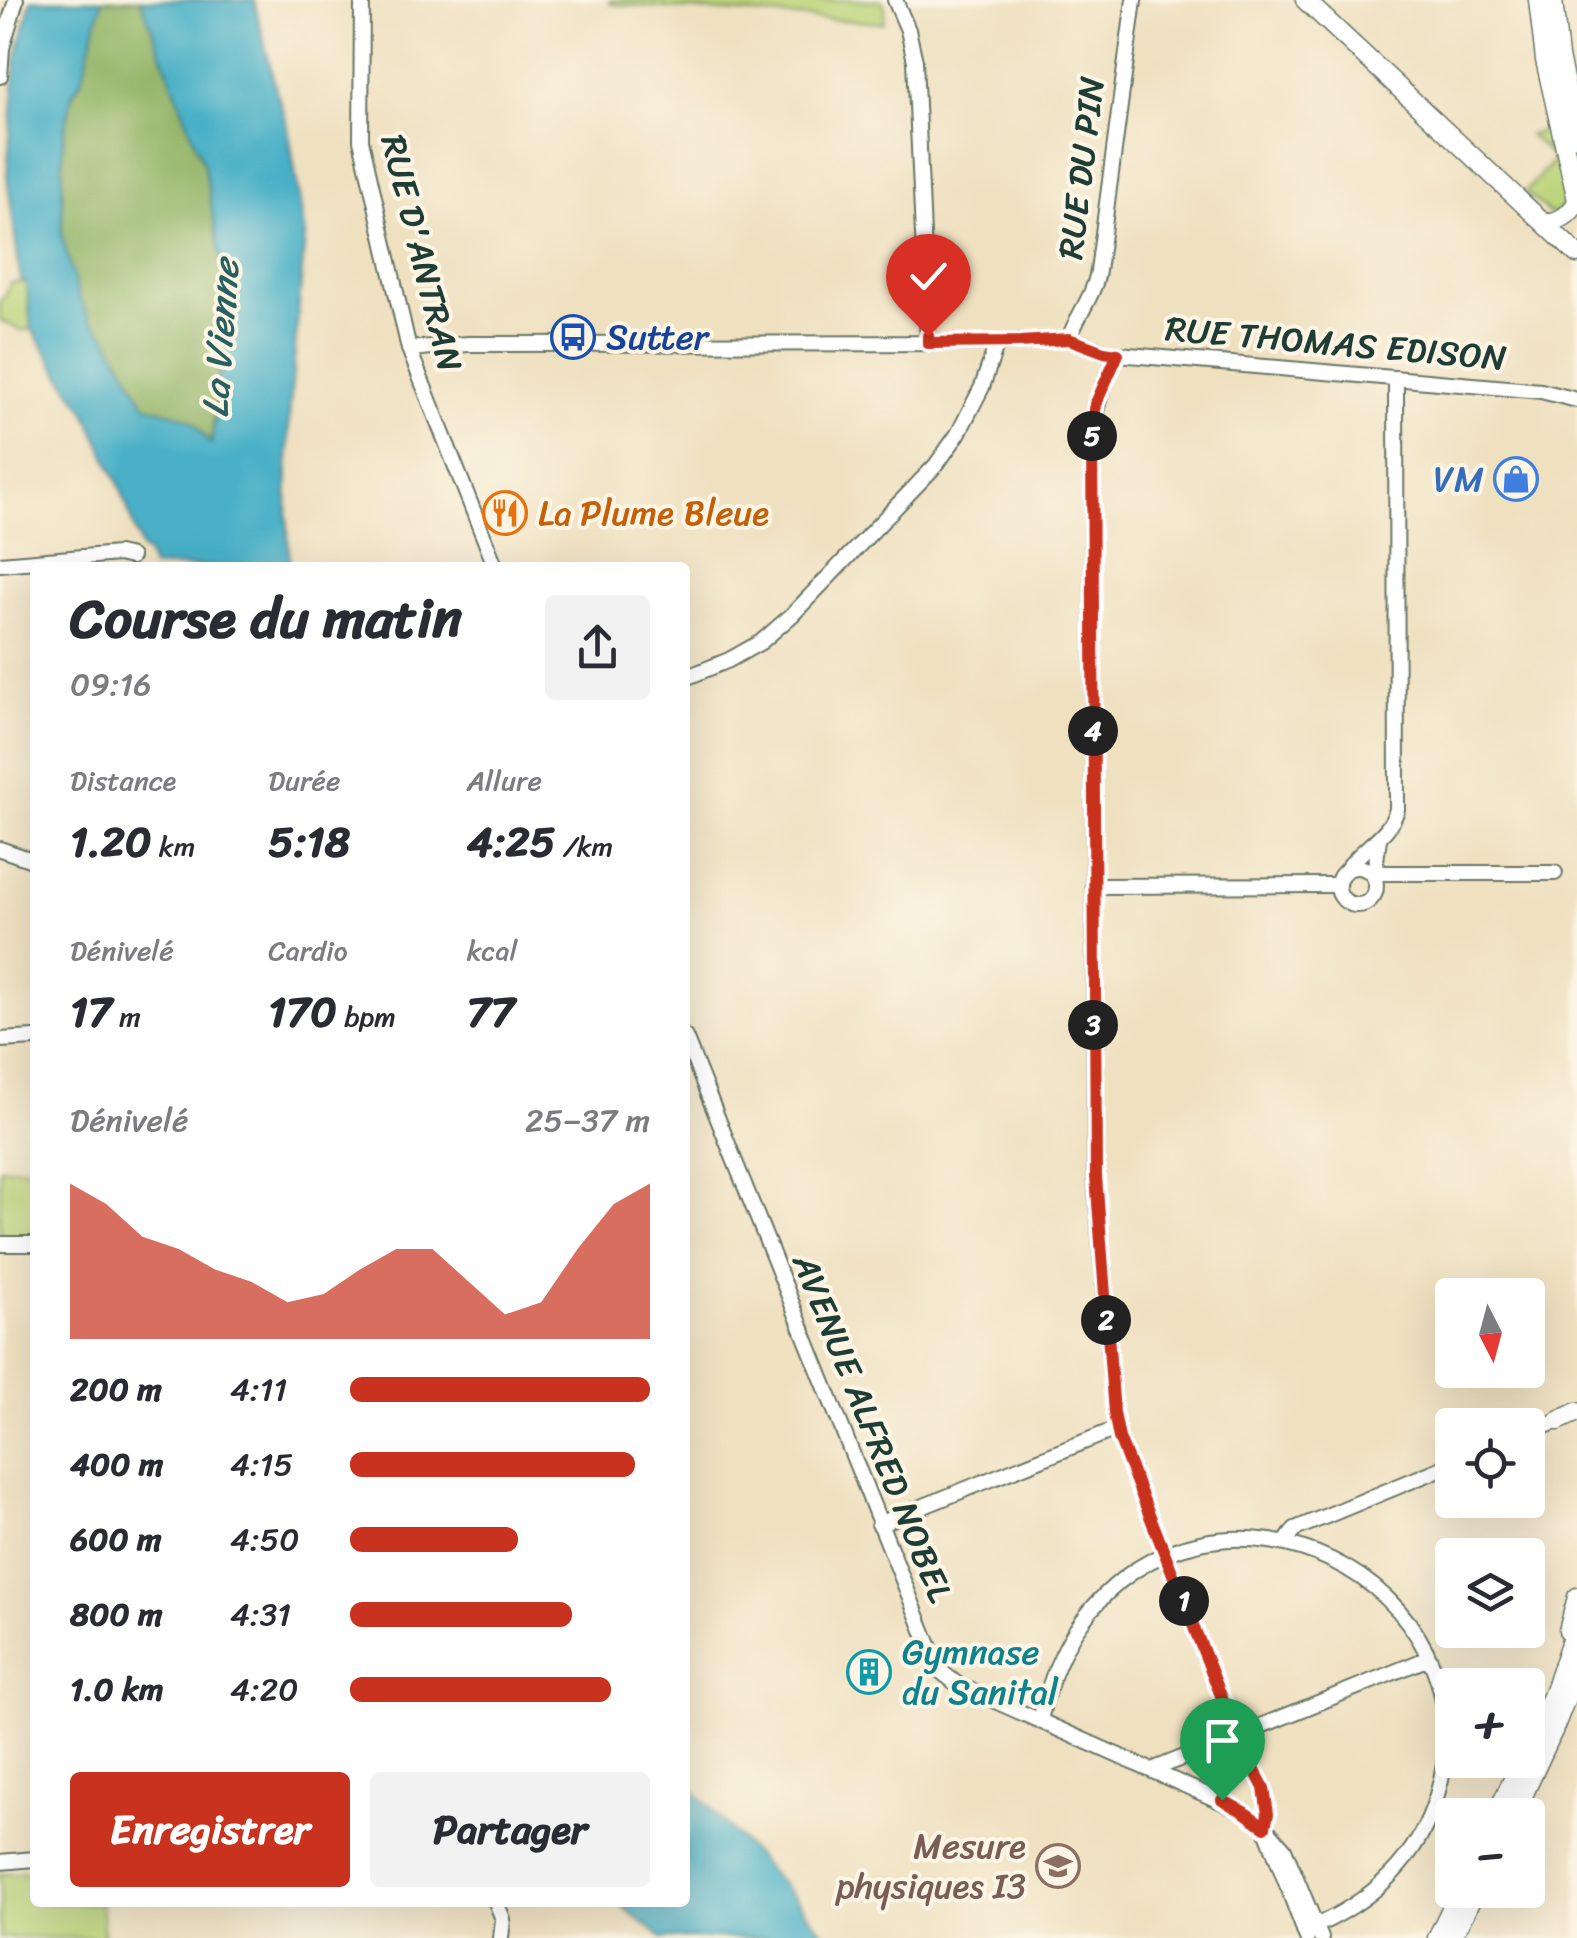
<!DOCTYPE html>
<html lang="fr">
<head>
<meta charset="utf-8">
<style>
  :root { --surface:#fff; --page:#f2f2f3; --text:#2b2b33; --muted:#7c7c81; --accent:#c8321e }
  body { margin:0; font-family:Sriracha,sans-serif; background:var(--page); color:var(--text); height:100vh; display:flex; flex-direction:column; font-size:38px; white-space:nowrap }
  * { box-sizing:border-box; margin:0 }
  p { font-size:32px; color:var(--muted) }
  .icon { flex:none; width:55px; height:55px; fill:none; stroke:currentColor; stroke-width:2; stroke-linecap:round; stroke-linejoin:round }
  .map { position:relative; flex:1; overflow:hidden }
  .drawer { position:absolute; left:30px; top:562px; width:660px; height:1345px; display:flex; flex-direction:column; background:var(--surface); border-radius:10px; box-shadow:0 10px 40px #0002 }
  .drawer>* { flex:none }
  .needle { width:65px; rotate:174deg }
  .buttons { position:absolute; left:1435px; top:1278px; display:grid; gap:20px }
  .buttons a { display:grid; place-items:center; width:110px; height:110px; border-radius:10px; background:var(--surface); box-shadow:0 10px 40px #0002; font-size:50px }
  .pin { position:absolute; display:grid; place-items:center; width:85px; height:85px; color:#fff; margin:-102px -42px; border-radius:50% 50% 50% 0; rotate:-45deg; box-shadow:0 0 10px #0007 }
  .pin .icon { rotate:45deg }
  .km { position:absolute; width:50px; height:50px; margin:-25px; border-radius:50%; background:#222; color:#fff; font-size:28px; line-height:50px; text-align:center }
  .round { display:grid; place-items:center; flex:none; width:105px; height:105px; border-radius:10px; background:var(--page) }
  .headline { display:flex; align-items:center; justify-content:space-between; height:170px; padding:0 40px }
  h1 { font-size:55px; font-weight:700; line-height:75px }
  .metrics { display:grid; grid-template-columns:repeat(3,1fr); gap:15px; height:170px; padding:10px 40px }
  .metrics div { display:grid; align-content:center }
  .metrics b { font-size:42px; font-weight:700 }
  .metrics small { font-size:28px; font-weight:400 }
  .metrics p { font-size:28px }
  .chart { height:280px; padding:20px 40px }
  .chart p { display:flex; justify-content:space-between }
  .chart svg { width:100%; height:180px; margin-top:10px; fill:var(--accent); opacity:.7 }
  .action { display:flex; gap:20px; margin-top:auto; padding:20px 40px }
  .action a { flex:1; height:115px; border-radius:10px; background:var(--accent); color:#fff; font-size:40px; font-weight:700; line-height:115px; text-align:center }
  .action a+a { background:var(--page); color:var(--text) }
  ul { padding:0 40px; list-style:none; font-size:32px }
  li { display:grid; grid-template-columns:160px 120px 1fr; align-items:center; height:75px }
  li i { height:25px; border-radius:12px; background:var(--accent) }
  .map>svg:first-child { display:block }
  .green { fill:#bbd479; stroke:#6d8856; stroke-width:2.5 }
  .forest { fill:#94b669; stroke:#5a7a4e; stroke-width:2.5 }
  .water { fill:#48b0c7; stroke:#34767e; stroke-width:2.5 }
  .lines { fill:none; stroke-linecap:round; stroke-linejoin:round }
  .minor-casing { stroke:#687665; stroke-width:18 }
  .major-casing { stroke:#687665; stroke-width:21 }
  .minor { stroke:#fff; stroke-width:14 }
  .major { stroke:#fff; stroke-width:18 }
  .route-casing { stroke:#fff; stroke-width:20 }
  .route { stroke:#c8321e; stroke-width:12 }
  .labels { text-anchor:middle; stroke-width:8; stroke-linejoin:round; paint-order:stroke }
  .street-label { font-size:35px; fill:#1f3d34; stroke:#fcf5e5 }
  .transit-label { font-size:35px; fill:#164399; stroke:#fcf5e5; text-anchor:start }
  .shop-label { font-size:35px; fill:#366cbe; stroke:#fcf5e5; text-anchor:end }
  .food-label { font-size:35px; fill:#c56008; stroke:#fcf5e5; text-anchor:start }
  .culture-label { font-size:35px; fill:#0d838f; stroke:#fcf5e5; text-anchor:start }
  .education-label { font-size:35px; fill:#785e54; stroke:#fcf5e5; text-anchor:end }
  .water-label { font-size:38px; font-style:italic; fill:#2b6060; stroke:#fcf5e5 }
</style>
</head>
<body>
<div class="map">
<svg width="1577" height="1938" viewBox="0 0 1577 1938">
  <rect width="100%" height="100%" fill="#fcf5e5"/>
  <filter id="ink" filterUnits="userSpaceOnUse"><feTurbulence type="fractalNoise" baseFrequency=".01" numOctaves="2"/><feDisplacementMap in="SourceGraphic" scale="20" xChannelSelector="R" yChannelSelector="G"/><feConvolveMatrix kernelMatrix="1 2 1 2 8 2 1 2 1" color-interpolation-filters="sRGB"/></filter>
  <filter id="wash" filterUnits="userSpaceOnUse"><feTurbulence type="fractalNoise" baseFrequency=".0048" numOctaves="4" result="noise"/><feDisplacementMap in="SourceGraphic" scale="40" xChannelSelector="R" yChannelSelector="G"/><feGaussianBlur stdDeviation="2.25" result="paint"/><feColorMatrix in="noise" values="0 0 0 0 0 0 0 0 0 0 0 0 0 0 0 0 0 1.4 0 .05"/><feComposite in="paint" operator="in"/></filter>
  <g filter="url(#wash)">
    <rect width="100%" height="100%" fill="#efe0c0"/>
    <g class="green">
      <path d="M 610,0 L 882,0 L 885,8 L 884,23 L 610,4 Z"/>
      <path d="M 1552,130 L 1568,199 L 1567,205 L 1551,215 L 1525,192 L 1555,159 L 1529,135 Z"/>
      <path d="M 26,282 L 31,328 L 22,331 L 0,320 L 0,300 L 6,294 L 10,283 Z"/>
      <path d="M 35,1167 L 35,1240 L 0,1238 L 0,1168 Z"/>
      <path d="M 35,1872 L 35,1902 L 101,1903 L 104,1938 L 0,1938 L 0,1874 Z"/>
    </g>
    <path class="forest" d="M 102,0 L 141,0 L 204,165 L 222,267 L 225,306 L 211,444 L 201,431 L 161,409 L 150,409 L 145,404 L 107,337 L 91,321 L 79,298 L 62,236 L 63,141 L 72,95 L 82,79 Z"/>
    <g class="water">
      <path d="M 31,0 L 102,0 L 82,79 L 72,95 L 63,141 L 62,236 L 79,298 L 91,321 L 107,336 L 145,404 C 159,412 180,411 194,423 C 200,429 205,438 211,444 L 215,419 L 225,306 L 222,267 L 204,165 L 141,0 L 254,0 L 276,90 L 288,127 L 305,236 L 289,417 L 287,515 L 290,567 L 152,567 L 147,552 L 142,551 L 121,489 L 84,408 L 74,395 L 31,328 L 26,282 L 21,282 L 7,175 L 16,59 Z"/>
      <path d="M 685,1781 L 793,1896 L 828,1938 L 662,1938 L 618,1903 L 685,1902 Z"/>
    </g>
  </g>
  <g filter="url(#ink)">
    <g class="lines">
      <g class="minor-casing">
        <g id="minor">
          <path d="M 362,0 L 361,140 L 409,349 L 496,568"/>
          <path d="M 895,0 L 908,30 L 915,61 L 928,343"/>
          <path d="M 0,76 L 2,48 L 16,0"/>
          <path d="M 1069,339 C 1077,315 1094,296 1098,271 L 1134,0"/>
          <path d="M 409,349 L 468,344 L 997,343 L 1069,339 L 1105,352 L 1118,354 L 1541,391 L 1577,400"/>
          <path d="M 1118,354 C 1093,403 1092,424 1092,479 L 1095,1176 L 1114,1413 L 1119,1438 L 1237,1736 L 1264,1789 L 1268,1814 L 1265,1827"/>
          <path d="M 0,564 L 118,554 L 131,557"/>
          <path d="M 685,678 L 729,660 L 761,642 L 792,615 L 936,465 L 958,434 L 982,387 L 997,343"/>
          <path d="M 1379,838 L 1375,868 L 1371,873 L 1555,873"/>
          <path d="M 0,849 L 35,861"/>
          <circle cx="1357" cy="886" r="19"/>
          <path d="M 1347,869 C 1362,847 1390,836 1397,809 L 1396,378"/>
          <path d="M 1093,886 L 1338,885"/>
          <path d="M 685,1037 L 939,1670 L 957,1684 L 1245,1812 L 1265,1827 L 1284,1849 L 1321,1938"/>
          <path d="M 0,1040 L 35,1038"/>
          <path d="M 0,1244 L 35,1244"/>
          <path d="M 1528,1433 L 1558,1421"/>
          <path d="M 879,1524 L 1116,1429"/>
          <path d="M 1285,1543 L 1295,1529 L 1452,1464"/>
          <path d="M 1040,1720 C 1048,1687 1061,1650 1081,1623 C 1212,1441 1500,1580 1437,1795 C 1418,1862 1367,1905 1304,1931"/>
          <path d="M 1152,1770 L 1429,1658"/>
          <path d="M 1267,1832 L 1307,1938"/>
          <path d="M 0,1862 L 35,1859"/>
          <path d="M 496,1902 L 503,1919 L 501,1938"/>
        </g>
      </g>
      <g class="major-casing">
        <g id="major">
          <path d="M 1305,0 L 1577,254"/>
          <path d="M 1538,0 L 1545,60 L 1577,200"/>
          <path d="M 1553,0 L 1559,57 L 1577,137"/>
          <path d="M 1545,223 C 1560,221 1569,216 1577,202"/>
          <path d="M 1558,1421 L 1577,1412"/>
          <path d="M 1568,1631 L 1577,1597"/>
          <path d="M 1528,1749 L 1553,1694 L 1577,1622"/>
          <path d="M 1496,1815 L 1522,1760"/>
          <path d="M 1514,1815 L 1554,1729 L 1577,1670"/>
          <path d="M 1437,1938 L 1460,1890"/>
          <path d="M 1452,1938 L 1476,1890"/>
        </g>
      </g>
      <use href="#minor" class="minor"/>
      <use href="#major" class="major"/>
    </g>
  </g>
  <g class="lines" filter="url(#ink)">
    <g class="route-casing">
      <path id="route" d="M 928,336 L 928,343 L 1020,342 L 1069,339 L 1104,352 L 1118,354 L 1096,403 L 1092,430 L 1096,1176 L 1114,1413 L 1119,1438 L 1237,1736 L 1264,1788 L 1268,1814 L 1265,1827 L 1244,1812 L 1222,1800"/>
    </g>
    <use href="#route" class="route"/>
  </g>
  <defs>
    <g id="bus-ring" transform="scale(2.25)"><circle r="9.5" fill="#fcf5e5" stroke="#1a4fb4" stroke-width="1.5"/><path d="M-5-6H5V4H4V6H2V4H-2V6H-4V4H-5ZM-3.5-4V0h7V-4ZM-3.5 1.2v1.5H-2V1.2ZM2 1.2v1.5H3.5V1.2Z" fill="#1a4fb4"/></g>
    <g id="shop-ring" transform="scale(2.25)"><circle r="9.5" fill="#fcf5e5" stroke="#3f7fe0" stroke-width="1.5"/><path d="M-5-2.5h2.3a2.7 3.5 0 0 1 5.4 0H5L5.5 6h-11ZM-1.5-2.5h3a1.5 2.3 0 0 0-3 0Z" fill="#3f7fe0"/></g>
    <g id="restaurant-ring" transform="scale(2.25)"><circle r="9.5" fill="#fcf5e5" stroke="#e8710a" stroke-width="1.5"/><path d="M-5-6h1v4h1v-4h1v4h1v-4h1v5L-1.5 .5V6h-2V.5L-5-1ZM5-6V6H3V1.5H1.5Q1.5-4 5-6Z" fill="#e8710a"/></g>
    <g id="building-ring" transform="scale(2.25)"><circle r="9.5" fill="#fcf5e5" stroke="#0f9aa8" stroke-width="1.5"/><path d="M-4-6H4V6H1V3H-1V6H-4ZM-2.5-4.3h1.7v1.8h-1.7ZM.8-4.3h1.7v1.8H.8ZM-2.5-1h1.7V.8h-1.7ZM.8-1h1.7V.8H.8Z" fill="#0f9aa8"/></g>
    <g id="university-ring" transform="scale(2.25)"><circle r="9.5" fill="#fcf5e5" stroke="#8d6e63" stroke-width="1.5"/><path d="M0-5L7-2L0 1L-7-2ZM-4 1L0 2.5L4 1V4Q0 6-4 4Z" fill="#8d6e63"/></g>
  </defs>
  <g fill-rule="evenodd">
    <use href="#bus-ring" x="573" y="337"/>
    <use href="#shop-ring" x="1516" y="479"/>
    <use href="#restaurant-ring" x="505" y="513"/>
    <use href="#building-ring" x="869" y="1672"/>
    <use href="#university-ring" x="1058" y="1866"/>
  </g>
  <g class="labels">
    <g class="street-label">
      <text transform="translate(1081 168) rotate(-83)" y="12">RUE DU PIN</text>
      <text transform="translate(422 253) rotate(76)" y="12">RUE D'ANTRAN</text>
      <text transform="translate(1336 343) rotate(5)" y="12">RUE THOMAS EDISON</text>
      <text transform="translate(873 1428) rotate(68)" y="12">AVENUE ALFRED NOBEL</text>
    </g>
    <g class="transit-label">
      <text x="606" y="349">Sutter</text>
    </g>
    <g class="shop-label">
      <text x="1484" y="491">VM</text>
    </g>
    <g class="food-label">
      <text x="538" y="525">La Plume Bleue</text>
    </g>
    <g class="culture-label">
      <text x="902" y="1664">Gymnase<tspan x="902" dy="40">du Sanital</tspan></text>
    </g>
    <g class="education-label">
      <text x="1026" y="1858">Mesure<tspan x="1026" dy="40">physiques I3</tspan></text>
    </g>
    <g class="water-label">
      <text transform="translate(220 338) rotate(-86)" y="13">La Vienne</text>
    </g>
  </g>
</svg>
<div class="buttons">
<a><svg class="needle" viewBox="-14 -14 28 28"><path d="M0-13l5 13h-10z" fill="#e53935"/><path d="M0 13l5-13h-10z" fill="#7c7c81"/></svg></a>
<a><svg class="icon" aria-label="locate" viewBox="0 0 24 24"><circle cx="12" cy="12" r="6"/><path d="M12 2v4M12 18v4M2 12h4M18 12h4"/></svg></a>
<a><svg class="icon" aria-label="layers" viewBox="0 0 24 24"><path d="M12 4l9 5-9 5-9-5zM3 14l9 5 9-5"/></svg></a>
<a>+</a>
<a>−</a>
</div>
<div class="pin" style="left:1222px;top:1800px;background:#1e9e55"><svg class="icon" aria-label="arrive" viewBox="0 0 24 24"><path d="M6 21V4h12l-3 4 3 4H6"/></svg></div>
<div class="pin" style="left:928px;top:336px;background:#d93025"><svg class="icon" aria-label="check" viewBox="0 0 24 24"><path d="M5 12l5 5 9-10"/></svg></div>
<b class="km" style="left:1184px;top:1601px">1</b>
<b class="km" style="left:1106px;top:1320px">2</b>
<b class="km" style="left:1093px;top:1025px">3</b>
<b class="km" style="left:1093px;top:731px">4</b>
<b class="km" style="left:1092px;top:436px">5</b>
<section class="drawer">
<div class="headline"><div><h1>Course du matin</h1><p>09:16</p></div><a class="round"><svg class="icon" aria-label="share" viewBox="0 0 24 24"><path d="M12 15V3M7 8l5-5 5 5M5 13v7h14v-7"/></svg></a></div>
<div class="metrics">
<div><p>Distance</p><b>1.20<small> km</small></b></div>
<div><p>Durée</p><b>5:18</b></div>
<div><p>Allure</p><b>4:25<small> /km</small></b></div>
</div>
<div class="metrics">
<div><p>Dénivelé</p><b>17<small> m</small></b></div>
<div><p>Cardio</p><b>170<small> bpm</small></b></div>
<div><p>kcal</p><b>77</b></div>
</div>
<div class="chart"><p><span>Dénivelé</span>25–37 m</p>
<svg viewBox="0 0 160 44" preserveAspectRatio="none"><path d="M0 44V6L10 11L20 19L30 22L40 27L50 30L60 35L70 33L80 27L90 22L100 22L110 30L120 38L130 35L140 22L150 11L160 6V44z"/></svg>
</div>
<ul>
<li><b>200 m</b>4:11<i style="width:100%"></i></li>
<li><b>400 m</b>4:15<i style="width:95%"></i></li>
<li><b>600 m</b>4:50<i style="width:56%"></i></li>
<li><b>800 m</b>4:31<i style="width:74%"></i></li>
<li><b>1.0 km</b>4:20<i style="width:87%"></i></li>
</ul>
<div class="action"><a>Enregistrer</a><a>Partager</a></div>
</section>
</div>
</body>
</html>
